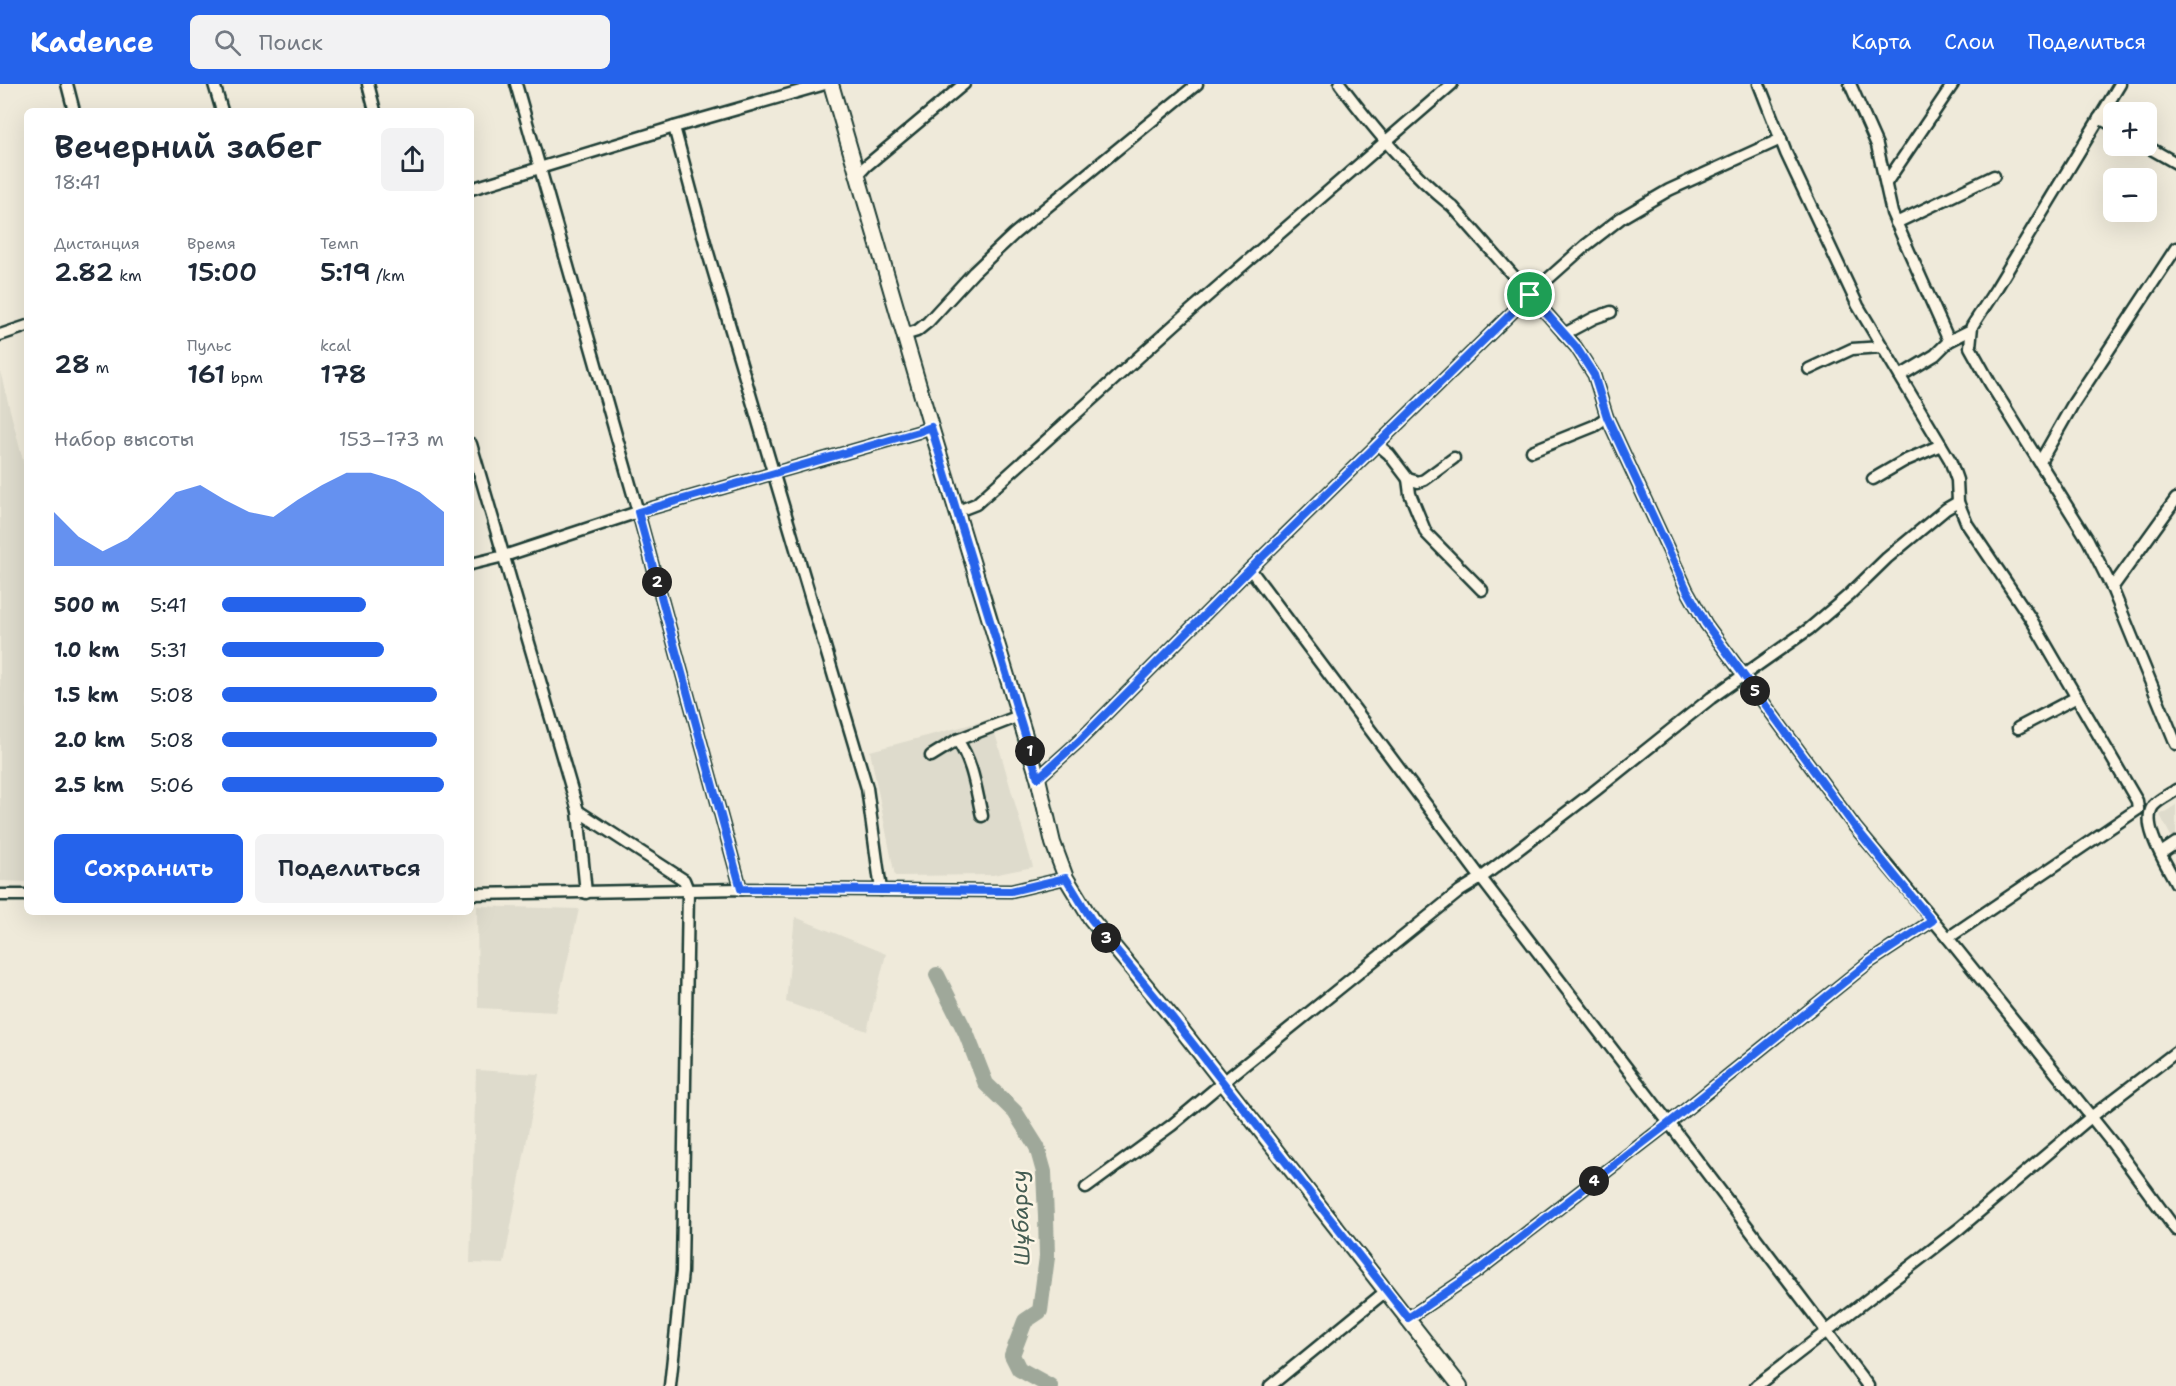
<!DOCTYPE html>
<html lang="ru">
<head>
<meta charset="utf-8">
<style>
  :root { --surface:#fff; --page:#f2f2f3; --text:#1f2937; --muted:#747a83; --accent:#2563eb }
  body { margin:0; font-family:"Shantell Sans",sans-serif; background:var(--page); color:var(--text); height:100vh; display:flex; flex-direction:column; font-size:22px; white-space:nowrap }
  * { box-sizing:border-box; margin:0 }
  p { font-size:20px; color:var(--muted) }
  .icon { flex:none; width:33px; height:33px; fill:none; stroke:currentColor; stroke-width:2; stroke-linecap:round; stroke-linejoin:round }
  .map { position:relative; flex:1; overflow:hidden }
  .sheet { position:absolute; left:24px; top:24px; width:450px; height:807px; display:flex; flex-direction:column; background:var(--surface); border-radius:9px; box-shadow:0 6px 24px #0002 }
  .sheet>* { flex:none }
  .controls { position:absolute; left:2103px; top:18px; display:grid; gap:12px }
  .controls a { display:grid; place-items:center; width:54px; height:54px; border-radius:9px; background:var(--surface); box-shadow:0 6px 24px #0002; font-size:30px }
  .pin { position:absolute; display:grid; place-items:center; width:51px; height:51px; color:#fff; margin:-26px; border:3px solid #fff; border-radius:50%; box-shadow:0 2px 6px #0007 }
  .km { position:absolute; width:30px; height:30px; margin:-15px; border-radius:50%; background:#222; color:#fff; font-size:16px; line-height:30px; text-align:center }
  .round { display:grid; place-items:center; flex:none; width:63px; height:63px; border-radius:9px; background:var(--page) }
  .overview { display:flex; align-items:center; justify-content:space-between; height:102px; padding:0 30px }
  h1 { font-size:33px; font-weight:600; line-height:45px }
  .stats { display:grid; grid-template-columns:repeat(3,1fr); gap:9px; height:102px; padding:6px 30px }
  .stats div { display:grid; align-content:center }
  .stats b { font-size:26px; font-weight:600 }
  .stats small { font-size:16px; font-weight:400 }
  .stats p { font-size:16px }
  .chart { height:168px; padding:12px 30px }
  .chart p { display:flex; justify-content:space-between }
  .chart svg { width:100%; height:108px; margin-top:6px; fill:var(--accent); opacity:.7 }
  .action { display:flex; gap:12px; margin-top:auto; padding:12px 30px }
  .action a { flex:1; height:69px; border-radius:9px; background:var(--accent); color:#fff; font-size:24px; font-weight:600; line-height:69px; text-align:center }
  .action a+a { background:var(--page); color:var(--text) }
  ul { padding:0 30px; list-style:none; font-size:20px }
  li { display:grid; grid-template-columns:96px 72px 1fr; align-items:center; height:45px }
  li i { height:15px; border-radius:8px; background:var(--accent) }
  header { display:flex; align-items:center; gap:36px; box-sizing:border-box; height:84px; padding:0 30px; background:var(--accent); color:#fff }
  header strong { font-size:28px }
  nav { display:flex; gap:33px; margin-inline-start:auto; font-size:21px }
  .search { width:420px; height:54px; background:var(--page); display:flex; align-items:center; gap:15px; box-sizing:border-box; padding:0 21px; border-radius:9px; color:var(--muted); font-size:22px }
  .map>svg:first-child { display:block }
  .built { fill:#dedbcc }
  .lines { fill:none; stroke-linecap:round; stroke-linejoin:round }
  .river { stroke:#9fa89a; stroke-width:16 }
  .street-casing { stroke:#1f3d34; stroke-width:15 }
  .secondary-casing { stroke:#1f3d34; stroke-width:18 }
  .street { stroke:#fcf5e5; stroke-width:10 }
  .secondary { stroke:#fcf5e5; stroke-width:14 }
  .route-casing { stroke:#fff; stroke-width:12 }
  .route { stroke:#2563eb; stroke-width:8 }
  .labels { text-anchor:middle; stroke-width:5; stroke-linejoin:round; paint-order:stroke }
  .water-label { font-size:22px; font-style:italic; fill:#455d53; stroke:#fcf5e5 }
</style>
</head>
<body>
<header>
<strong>Kadence</strong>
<div class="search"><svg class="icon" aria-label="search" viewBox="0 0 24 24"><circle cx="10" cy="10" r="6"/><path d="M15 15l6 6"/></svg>Поиск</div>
<nav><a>Карта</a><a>Слои</a><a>Поделиться</a></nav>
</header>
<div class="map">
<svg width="2176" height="1302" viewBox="0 0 2176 1302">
  <rect width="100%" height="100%" fill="#efeada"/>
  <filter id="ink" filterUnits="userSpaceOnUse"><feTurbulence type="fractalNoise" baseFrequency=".0167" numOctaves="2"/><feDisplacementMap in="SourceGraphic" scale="12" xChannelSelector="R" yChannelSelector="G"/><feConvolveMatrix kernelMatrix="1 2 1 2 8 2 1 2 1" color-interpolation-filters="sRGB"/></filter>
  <g filter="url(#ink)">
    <g class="built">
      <path d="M 0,287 L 27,392 L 27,798 L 0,797 Z"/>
      <path d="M 991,635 L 1033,783 L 993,791 L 895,792 L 870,667 Z"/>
      <path d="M 2176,721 L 2176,762 L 2160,731 Z"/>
      <path d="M 477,822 L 579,825 L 556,928 L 478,924 Z"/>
      <path d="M 795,833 L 886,870 L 867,947 L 786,918 Z"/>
      <path d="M 476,986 L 539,990 L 504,1180 L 470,1179 Z"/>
    </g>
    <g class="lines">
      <path class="river" d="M 937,891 L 966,949 L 986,1000 L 1015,1028 L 1037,1063 L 1044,1088 L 1046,1133 L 1047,1173 L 1040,1227 L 1025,1237 L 1012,1271 L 1019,1285 L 1050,1302"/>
      <g class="street-casing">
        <g id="street">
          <path d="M 67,0 L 74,27"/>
          <path d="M 214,0 L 222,27"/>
          <path d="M 368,0 L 375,27"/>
          <path d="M 516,0 L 638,428 L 741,805"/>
          <path d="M 1340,0 C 1374,45 1409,88 1453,123 L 1576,263 L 1594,291 L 1607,333 L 1687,506 L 1706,540 L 1855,743 L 1948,854 L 2113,1060 L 2176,1146"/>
          <path d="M 1759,0 L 1786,69 L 1858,222 L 1950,376 L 1957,396 L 1958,418 L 1967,440 L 2031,535 L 2137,717 L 2138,725"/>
          <path d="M 1850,0 L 1877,61 L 1892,129 L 1949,257"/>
          <path d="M 2120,0 L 1996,205 L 1972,242 L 1970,263 L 1990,299 L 2088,456 L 2112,504 L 2176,660"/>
          <path d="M 2099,34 L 2114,42"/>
          <path d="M 674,43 L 706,162 L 867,704 L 881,806"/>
          <path d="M 2146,62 L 2176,79"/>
          <path d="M 857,92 L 866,82 L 964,0"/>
          <path d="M 1886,99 L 1953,0"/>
          <path d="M 471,105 L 674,43 L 825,0"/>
          <path d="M 1896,139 L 1994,92"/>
          <path d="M 1564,250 L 1594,234 L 1611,228"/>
          <path d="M 0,251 L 27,242"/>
          <path d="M 904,251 L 917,247 L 928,238 L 974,188 L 1014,150 L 1197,0"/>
          <path d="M 1809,285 L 1852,265 L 1882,263"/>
          <path d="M 1900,292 L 1935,271 L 1949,257 L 1971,246"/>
          <path d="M 471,360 L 578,727 L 586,809"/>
          <path d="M 1377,360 L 1389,370 L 1408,395 L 1418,398 L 1424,396 L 1454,374"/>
          <path d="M 1532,367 L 1594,342 L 1607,333"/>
          <path d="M 2040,378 L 2073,320 L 2176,164"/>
          <path d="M 1408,395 L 1410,410 L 1426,449 L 1482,506"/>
          <path d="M 1873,395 L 1904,377 L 1941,361"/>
          <path d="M 958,427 L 976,420 L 1182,234 L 1452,0"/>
          <path d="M 471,480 L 504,472 L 638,428 L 918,348 L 931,343"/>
          <path d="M 1250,485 L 1481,794 L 1669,1039 L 1868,1302"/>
          <path d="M 2112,504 L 2176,415"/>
          <path d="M 2018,644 L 2077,613"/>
          <path d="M 957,656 C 973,678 976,706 982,732"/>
          <path d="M 931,672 L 957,656 L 1019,632"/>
          <path d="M 1038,694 L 1078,658 L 1250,485 L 1530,211 L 1585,162 L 1621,134 L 1669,106 L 1781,55"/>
          <path d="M 2176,706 C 2169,711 2159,715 2153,722 C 2140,741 2167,781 2176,799"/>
          <path d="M 578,727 L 684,796 L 688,806 L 682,1188 L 670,1302"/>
          <path d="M 2161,769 L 2176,759"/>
          <path d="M 471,810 L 741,805 L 1011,807 L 1066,794"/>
          <path d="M 0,811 L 27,811"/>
          <path d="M 1948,854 L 2138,725"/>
          <path d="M 1086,1104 L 1172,1041 L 1222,999 L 1460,807 L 1481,794 L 1596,706 L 1711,614 L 1809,545 L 1850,510 L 1887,474 L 1946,425 L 1958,418"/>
          <path d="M 1408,1234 L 1476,1188 L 1669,1039 L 1868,879 L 1932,837"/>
          <path d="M 1270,1302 L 1386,1207"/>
          <path d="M 1756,1302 L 1960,1144 L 2091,1033 L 2176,968"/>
        </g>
      </g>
      <g class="secondary-casing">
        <path id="secondary" d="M 831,0 L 931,343 L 1038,694 L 1053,759 L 1066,794 L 1091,835 L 1171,932 L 1460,1302"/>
      </g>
      <use href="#street" class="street"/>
      <use href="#secondary" class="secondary"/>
    </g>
  </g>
  <g class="lines" filter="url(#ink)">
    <g class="route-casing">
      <path id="route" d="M 1530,211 L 1576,263 L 1594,291 L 1607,333 L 1687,506 L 1706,540 L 1855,743 L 1932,837 L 1868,879 L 1669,1039 L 1476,1188 L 1408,1234 L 1171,932 L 1091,835 L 1066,794 L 1011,807 L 741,805 L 638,428 L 918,348 L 931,343 L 1038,694 L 1078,658 L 1250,485 Z"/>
    </g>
    <use href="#route" class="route"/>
  </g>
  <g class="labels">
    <g class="water-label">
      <text transform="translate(1020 1134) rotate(-92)" y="8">Шұбарсу</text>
    </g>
  </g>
</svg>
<div class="controls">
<a>+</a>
<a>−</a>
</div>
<div class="pin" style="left:1530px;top:211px;background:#1e9e55"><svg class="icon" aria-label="arrive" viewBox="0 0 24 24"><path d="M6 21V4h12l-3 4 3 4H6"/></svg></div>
<b class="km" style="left:1030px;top:667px">1</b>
<b class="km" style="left:657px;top:498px">2</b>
<b class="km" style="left:1106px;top:854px">3</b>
<b class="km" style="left:1594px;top:1097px">4</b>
<b class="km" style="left:1755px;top:607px">5</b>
<section class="sheet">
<div class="overview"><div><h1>Вечерний забег</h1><p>18:41</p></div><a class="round"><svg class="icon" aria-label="share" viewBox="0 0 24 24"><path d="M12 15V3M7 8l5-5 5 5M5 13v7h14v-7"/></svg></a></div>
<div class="stats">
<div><p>Дистанция</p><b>2.82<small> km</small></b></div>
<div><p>Время</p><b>15:00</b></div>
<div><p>Темп</p><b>5:19<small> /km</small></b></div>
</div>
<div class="stats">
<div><b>28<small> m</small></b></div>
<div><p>Пульс</p><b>161<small> bpm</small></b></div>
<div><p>kcal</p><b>178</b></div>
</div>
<div class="chart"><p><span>Набор высоты</span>153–173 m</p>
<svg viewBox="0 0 160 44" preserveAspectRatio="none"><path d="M0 44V22L10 32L20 38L30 33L40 24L50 14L60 11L70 17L80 22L90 24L100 17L110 11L120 6L130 6L140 9L150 14L160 22V44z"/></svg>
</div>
<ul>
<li><b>500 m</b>5:41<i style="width:65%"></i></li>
<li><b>1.0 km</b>5:31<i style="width:73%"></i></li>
<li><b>1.5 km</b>5:08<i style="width:97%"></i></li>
<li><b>2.0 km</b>5:08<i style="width:97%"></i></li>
<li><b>2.5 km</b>5:06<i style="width:100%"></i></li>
</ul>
<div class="action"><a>Сохранить</a><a>Поделиться</a></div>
</section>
</div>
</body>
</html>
